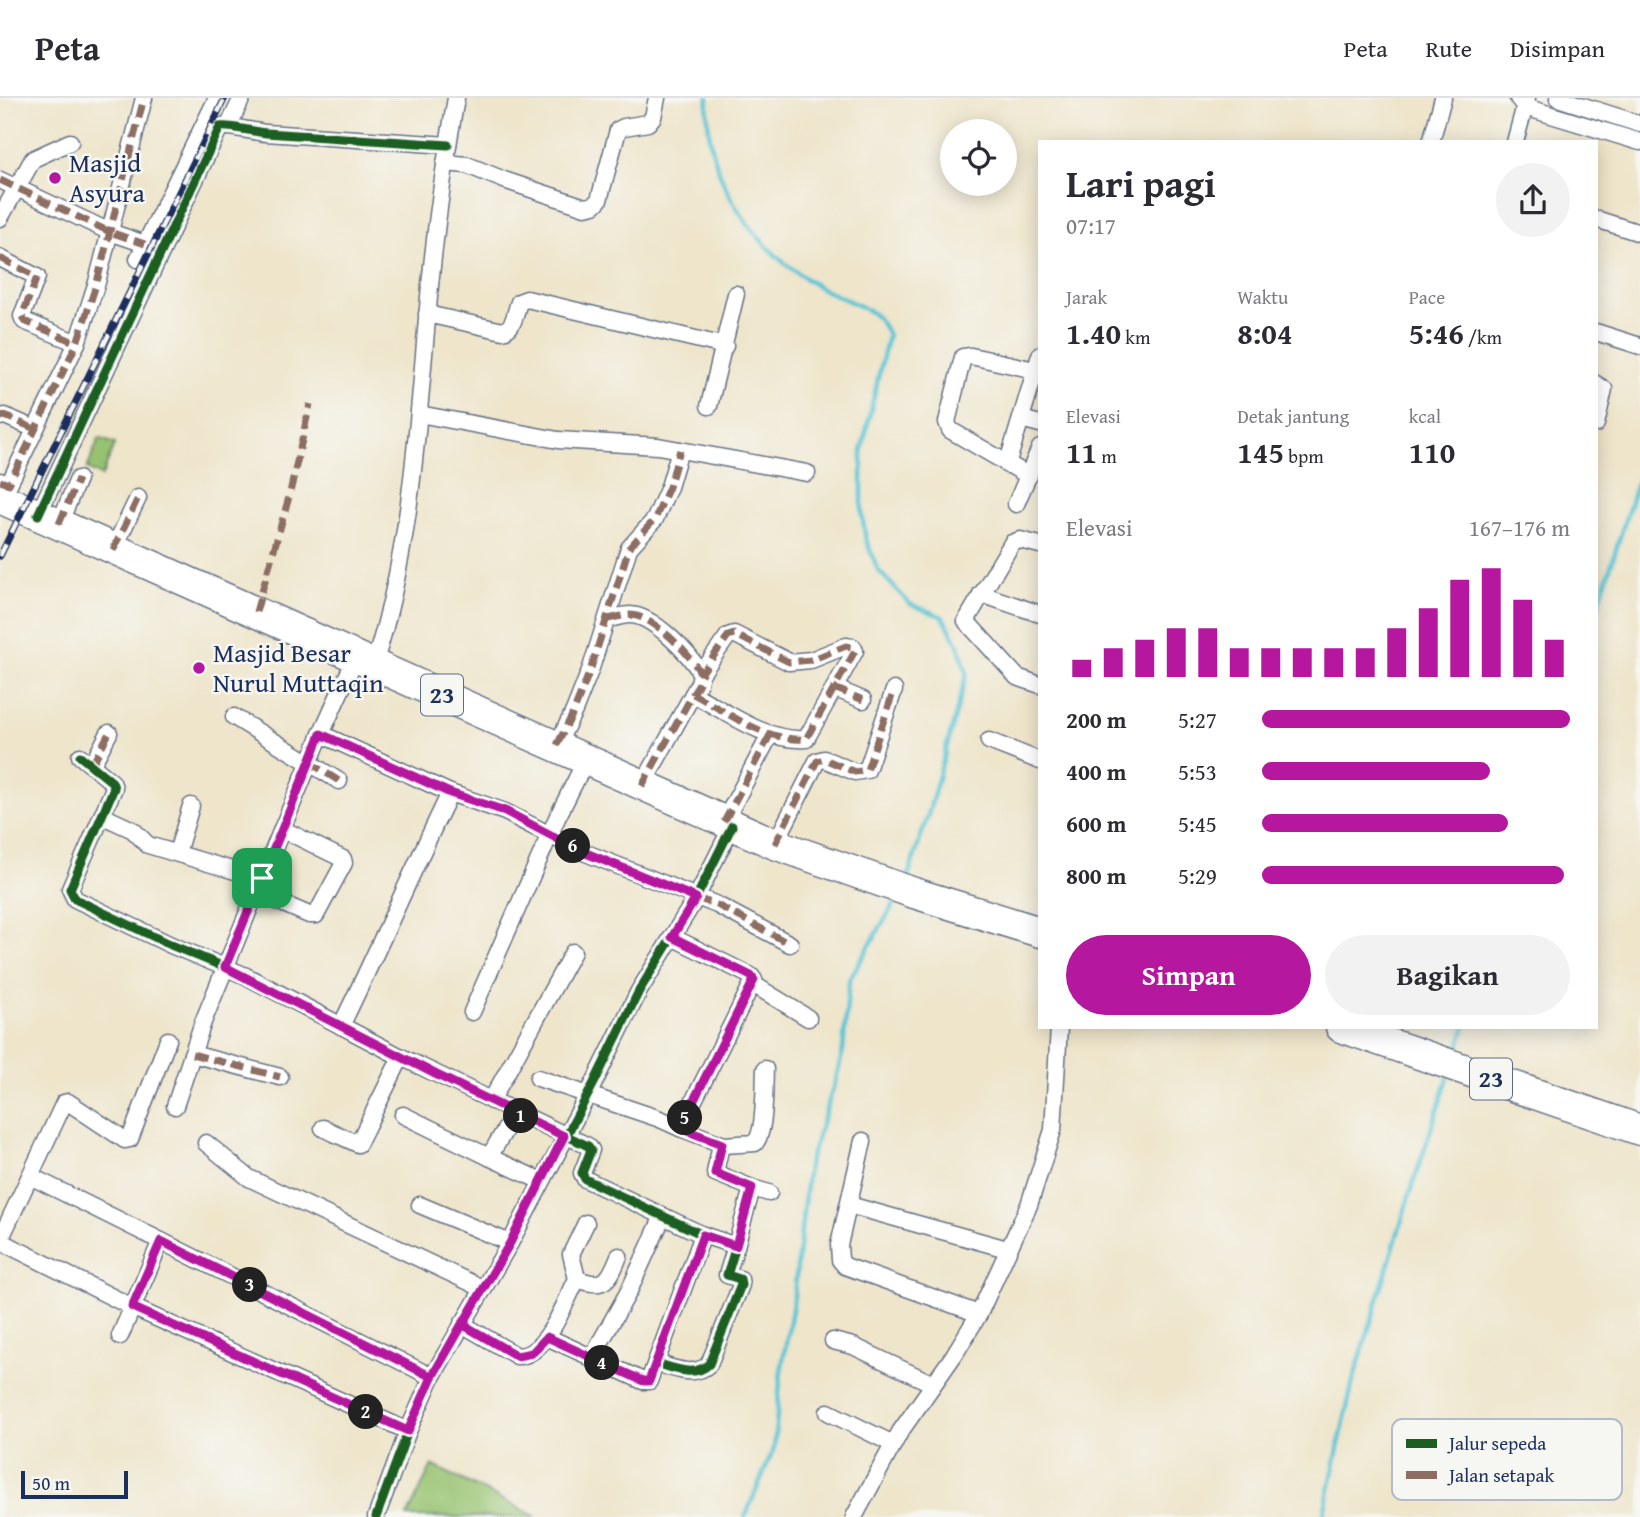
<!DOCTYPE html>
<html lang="id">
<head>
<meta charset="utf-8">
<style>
  :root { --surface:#fff; --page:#f2f2f3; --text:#2b2b33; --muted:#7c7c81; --line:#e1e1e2; --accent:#b5179e }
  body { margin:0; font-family:"Gentium Book Plus",serif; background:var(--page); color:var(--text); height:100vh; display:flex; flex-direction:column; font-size:26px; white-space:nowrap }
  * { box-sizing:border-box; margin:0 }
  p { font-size:23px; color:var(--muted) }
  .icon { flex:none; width:38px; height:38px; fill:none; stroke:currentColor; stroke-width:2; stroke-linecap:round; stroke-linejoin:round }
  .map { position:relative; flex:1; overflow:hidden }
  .drawer { position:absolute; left:1038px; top:42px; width:560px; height:889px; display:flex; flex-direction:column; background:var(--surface); border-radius:0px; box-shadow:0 4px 18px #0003 }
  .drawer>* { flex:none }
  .tools { position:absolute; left:940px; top:21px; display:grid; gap:14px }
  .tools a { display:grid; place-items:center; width:77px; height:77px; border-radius:50%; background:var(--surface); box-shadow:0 4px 18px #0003; font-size:35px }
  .scale { position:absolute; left:21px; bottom:18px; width:107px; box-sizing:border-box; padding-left:7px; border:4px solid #1b2f5e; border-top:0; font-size:19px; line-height:24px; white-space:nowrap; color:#1b2f5e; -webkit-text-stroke:5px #f6f6f2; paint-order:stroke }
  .pin { position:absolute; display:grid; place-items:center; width:60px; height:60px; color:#fff; margin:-30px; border-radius:14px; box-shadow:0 4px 10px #0006 }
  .km { position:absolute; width:35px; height:35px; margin:-18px; border-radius:50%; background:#222; color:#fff; font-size:19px; line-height:35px; text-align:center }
  .round { display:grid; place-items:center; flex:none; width:74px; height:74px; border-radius:37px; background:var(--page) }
  .overview { display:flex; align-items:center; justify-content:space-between; height:119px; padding:0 28px }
  h1 { font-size:38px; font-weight:800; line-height:52px }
  .metrics { display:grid; grid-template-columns:repeat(3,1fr); gap:10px; height:119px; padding:7px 28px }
  .metrics div { display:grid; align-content:center }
  .metrics b { font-size:30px; font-weight:800 }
  .metrics small { font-size:19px; font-weight:400 }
  .metrics p { font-size:19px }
  .chart { height:196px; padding:14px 28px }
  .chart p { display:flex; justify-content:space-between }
  .chart svg { width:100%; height:126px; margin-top:7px; stroke:var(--accent); stroke-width:6 }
  .action { display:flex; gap:14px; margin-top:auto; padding:14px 28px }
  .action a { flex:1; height:80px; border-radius:42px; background:var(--accent); color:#fff; font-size:28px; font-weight:800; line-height:80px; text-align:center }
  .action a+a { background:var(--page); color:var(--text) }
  ul { padding:0 28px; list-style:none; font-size:23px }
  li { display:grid; grid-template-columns:112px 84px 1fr; align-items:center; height:52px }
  li i { height:18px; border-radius:9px; background:var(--accent) }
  header { display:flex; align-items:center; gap:42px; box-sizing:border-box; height:98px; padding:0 35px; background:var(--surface); border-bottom:2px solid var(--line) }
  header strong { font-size:33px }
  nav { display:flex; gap:38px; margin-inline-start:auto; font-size:24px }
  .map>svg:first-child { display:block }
  .green { fill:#97c370; stroke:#597967; stroke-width:2 }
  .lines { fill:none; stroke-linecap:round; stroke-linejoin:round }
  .stream { stroke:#5bc5d6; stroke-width:4.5 }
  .street-casing { stroke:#656f84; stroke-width:19 }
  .highway-casing { stroke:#656f84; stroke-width:33 }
  .street { stroke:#fff; stroke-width:16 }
  .highway { stroke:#fff; stroke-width:30 }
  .rail-casing { stroke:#1b2f5e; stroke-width:7 }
  .rail { stroke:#f6f6f2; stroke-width:4.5; stroke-dasharray:13; stroke-linecap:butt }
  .quiet { stroke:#8d6e63; stroke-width:7; stroke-dasharray:14 7; stroke-linecap:butt }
  .cycleway-casing { stroke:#f6f6f2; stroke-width:13 }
  .cycleway { stroke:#1b5e20; stroke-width:9 }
  .route-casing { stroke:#fff; stroke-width:14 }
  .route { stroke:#b5179e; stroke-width:9 }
  .poi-dot { fill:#b5179e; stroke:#f6f6f2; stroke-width:2.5 }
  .labels { text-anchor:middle; stroke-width:5; stroke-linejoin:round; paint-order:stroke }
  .shield { fill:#f6f6f2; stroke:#5d6b8a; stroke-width:2 }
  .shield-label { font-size:24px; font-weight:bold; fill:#1b2f5e }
  .poi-label { font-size:26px; fill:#1b2f5e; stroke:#f6f6f2; text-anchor:start }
  .key { fill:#f6f6f2; stroke:#b4bac6; stroke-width:2 }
  .key-label { font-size:19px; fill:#1b2f5e }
</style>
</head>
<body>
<header>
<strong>Peta</strong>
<nav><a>Peta</a><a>Rute</a><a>Disimpan</a></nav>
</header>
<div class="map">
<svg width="1640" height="1419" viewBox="0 0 1640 1419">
  <rect width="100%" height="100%" fill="#f6f6f2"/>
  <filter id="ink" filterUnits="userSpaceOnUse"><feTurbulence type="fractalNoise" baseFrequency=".0143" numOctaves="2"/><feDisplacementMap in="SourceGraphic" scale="14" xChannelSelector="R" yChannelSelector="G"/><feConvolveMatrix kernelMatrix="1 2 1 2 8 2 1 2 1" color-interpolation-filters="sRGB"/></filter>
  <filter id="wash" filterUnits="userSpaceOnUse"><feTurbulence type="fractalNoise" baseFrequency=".00686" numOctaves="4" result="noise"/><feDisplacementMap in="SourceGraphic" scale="28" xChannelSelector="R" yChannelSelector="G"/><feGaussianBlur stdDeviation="1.57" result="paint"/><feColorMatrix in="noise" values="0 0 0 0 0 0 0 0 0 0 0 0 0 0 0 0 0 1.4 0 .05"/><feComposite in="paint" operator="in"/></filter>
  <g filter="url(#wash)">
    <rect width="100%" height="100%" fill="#eee5cb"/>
    <g class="green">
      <path d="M 99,340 L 115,346 L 102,378 L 87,371 Z"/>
      <path d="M 432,1367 L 537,1419 L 407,1419 Z"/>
    </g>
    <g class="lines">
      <g class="stream">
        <path d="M 708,0 C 703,79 753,151 819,189 C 834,198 866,208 877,219 C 881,223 885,231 888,237 L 862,351 L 862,417 L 866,442 L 878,472 L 910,506 L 943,519 L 958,546 L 967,575 L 928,717 L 907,781"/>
        <path d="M 1596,515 L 1640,375"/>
        <path d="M 1457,955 L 1465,929"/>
        <path d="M 745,1419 L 774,1350 L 781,1273 L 793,1206 L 808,1068 L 836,981 L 843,952 L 849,882 L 897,801"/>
        <path d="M 1323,1419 L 1352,1287 L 1410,1095 L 1448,980"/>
      </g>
    </g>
  </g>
  <g filter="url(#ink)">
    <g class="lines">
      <g class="street-casing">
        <g id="street">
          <path d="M 1518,0 L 1525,9 L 1640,44"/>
          <path d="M 1558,0 L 1640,26"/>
          <path d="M 229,27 L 242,0"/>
          <path d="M 1431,44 L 1443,0"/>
          <path d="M 1515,44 L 1527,0"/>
          <path d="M 445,65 L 467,67 L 504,82 L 585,109 L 594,107 L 599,102 L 618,32 L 624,29 L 648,25 L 653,19 L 657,0"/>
          <path d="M 0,82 L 110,134 L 145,146"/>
          <path d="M 0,120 L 33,61 L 70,44"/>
          <path d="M 1596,121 L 1640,135"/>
          <path d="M 0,160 L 37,179 L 22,218 L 24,223 L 77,245"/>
          <path d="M 138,161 L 217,0"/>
          <path d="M 427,216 L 503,233 C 515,229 515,214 519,204 L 527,201 L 725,248"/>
          <path d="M 1596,234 L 1640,248"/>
          <path d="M 1596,286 L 1604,291 L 1596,326"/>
          <path d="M 709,308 L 736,196"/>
          <path d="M 419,316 L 558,342 L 658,348 L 807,375"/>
          <path d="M 0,319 L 5,318 L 35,331"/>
          <path d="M 1021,321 L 1040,326"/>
          <path d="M 1007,367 L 1040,257"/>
          <path d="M 1029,378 L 950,332 L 947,324 L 963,259 L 971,258 L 1035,272"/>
          <path d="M 0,383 L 9,386 L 77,245 L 97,184 L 144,0"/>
          <path d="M 1016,406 L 1040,350"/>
          <path d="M 38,417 L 220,29 C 229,27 254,34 266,35 L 448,47"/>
          <path d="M 59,426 L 78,381"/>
          <path d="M 1040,447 L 1020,442 L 1012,445 L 966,523 L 1017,579 L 1040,587"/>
          <path d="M 113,452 L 138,400"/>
          <path d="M 981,496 L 1040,516"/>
          <path d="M 608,521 C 615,520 623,517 630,517 C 653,517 691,557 701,576 L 699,585 L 642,688"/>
          <path d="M 374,566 C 410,455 417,337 427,221 C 433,147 443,73 456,0"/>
          <path d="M 834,590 L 863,602"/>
          <path d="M 693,596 C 727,614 766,644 806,641 L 855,553 L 853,549 L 846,548 L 811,562 L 789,564 L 734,536 L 728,538 L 701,576"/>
          <path d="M 234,619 L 339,683"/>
          <path d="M 321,636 L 450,695 L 505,714 L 581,753 L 717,807 L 790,846"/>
          <path d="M 989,643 L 1040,663"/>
          <path d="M 557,647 L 574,613 L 591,570 L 629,450 L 655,421 L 669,389 L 680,352"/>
          <path d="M 80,658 L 112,684 L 114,690 L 70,791 L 75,801 L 171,847 L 246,878 L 401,959 L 588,1048 L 591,1052 L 582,1075 L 585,1081 L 703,1137 L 736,1148 L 727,1177 L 740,1181 L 741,1187 L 709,1266 C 695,1280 672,1270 656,1265"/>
          <path d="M 92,667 L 109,635"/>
          <path d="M 103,718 L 133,732 L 148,747 L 262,781"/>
          <path d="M 724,724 L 770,637"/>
          <path d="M 775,746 L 817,663 L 824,661 L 855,674 L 867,672 L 894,592"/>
          <path d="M 177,755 L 191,708"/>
          <path d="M 256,794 L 309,817 L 316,817 L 344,765 L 343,761 L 282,731"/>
          <path d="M 753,886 L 808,920"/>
          <path d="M 472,914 L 557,720 L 586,662"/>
          <path d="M 341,928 C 379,851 412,773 450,695"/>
          <path d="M 192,956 L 280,979"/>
          <path d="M 538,980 L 660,1021 L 680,1030 L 754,882 L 751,878 L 672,839"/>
          <path d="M 491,1003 L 573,854"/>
          <path d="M 175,1008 L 203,924 L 321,636 L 356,559"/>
          <path d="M 403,1017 L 489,1059 L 515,1015"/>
          <path d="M 323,1030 L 358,1046 L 401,959"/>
          <path d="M 680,1030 L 724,1047 L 755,1045 C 766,1033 764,988 765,971"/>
          <path d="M 863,1043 L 839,1147 L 840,1162 L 845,1168 L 979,1216"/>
          <path d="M 206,1045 L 249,1080 L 484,1191"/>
          <path d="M 721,1046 L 715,1075 L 752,1090"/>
          <path d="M 489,1059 L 541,1083"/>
          <path d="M 30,1078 L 161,1143 L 120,1238"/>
          <path d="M 420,1107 L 510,1145"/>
          <path d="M 849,1107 L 1007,1151"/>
          <path d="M 0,1142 L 64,1005 L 68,1004 L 125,1042 L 130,1041 L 168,942"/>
          <path d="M 0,1143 L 132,1209 L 408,1333"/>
          <path d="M 161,1143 L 432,1279"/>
          <path d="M 736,1148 L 752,1090 L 769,1095"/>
          <path d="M 577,1181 C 605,1191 609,1183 619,1158"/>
          <path d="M 462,1226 L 517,1258 C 546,1259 565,1204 577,1181 L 571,1156 L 586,1125"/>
          <path d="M 547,1239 L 643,1283 L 649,1283 L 703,1137"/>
          <path d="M 833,1243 L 853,1248 L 933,1286"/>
          <path d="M 591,1261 L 629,1193 L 663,1118"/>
          <path d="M 828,1314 L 893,1346"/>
          <path d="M 376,1419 L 408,1333 L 432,1279 L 510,1145 L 594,985 L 639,893 L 696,800 L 732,728"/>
          <path d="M 854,1419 L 900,1334 L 954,1257 L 979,1216 L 1029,1107 L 1053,1032 L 1059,929"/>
        </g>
      </g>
      <g class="highway-casing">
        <g id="highway">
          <path d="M 0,400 L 775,746 L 914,795 L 1040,834"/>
          <path d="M 1341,929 L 1640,1032"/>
        </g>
      </g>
      <use href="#street" class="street"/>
      <use href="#highway" class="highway"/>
      <g class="rail-casing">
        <path id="rail" d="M 0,458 L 225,0"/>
      </g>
      <use href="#rail" class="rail"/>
      <g class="quiet">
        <path d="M 0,82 L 110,134 L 145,146"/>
        <path d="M 0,160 L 37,179 L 22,218 L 24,223 L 77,245"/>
        <path d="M 0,319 L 5,318 L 35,331"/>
        <path d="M 0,383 L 9,386 L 77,245 L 97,184 L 144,0"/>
        <path d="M 59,426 L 78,381"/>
        <path d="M 113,452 L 138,400"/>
        <path d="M 256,514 L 289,399 L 310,306"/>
        <path d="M 608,521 C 615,520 623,517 630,517 C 653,517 691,557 701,576 L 699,585 L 642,688"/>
        <path d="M 834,590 L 863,602"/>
        <path d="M 693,596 C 727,614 766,644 806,641 L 855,553 L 853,549 L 846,548 L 811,562 L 789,564 L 734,536 L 728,538 L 701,576"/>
        <path d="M 321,636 L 450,695 L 505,714 L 550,735"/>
        <path d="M 557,647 L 574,613 L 591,570 L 629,450 L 655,421 L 669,389 L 680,352"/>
        <path d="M 309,664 L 339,683"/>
        <path d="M 92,667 L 109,635"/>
        <path d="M 724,724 L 770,637"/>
        <path d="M 775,746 L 817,663 L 824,661 L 855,674 L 867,672 L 894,592"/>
        <path d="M 696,800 L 717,807 L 790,846"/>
        <path d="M 192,956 L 280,979"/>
      </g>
      <g class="cycleway-casing">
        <g id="cycleway">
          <path d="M 38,417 L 220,29 C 229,27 254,34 266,35 L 448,47"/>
          <path d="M 80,658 L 112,684 L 114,690 L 70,791 L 75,801 L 171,847 L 246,878 L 401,959 L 588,1048 L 591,1052 L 582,1075 L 585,1081 L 703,1137 L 736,1148 L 727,1177 L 740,1181 L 741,1187 L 709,1266 C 695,1280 672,1270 656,1265"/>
          <path d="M 376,1419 L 408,1333 L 432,1279 L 510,1145 L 594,985 L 639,893 L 696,800 L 732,728"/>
        </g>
      </g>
      <use href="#cycleway" class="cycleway"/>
    </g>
  </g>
  <g class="lines" filter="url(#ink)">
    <g class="route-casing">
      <path id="route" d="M 262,780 L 225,869 L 437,977 L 564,1038 L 510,1145 L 432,1279 L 408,1333 L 132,1209 L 161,1143 L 432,1279 L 462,1226 L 517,1258 L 532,1255 L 547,1239 L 643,1283 L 649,1283 L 703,1137 L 736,1148 L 752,1090 L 715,1075 L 722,1046 L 680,1030 L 754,882 L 751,878 L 672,839 L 696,800 L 581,753 L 505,713 L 450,695 L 321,636 L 262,780"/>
    </g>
    <use href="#route" class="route"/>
  </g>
  <g class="poi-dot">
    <circle cx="55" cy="80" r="7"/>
    <circle cx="199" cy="570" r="7"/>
  </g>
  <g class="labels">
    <g class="shield">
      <rect x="421" y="576.5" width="42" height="41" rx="5"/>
      <rect x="1470" y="960.5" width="42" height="41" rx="5"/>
    </g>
    <g class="shield-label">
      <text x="442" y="605">23</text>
      <text x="1491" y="989">23</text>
    </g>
    <g class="poi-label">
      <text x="69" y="74">Masjid<tspan x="69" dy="30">Asyura</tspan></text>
      <text x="213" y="564">Masjid Besar<tspan x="213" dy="30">Nurul Muttaqin</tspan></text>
    </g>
  </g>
  <rect x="1392" y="1321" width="230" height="81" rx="10" class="key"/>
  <rect x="1406" y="1341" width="31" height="9" fill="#1b5e20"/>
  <rect x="1406" y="1373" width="31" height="8" fill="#8d6e63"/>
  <g class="key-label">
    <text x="1449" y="1352">Jalur sepeda</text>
    <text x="1449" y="1384">Jalan setapak</text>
  </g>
</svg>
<div class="tools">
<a><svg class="icon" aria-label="locate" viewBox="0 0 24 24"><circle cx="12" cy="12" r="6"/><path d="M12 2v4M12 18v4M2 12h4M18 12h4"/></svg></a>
</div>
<div class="scale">50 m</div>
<div class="pin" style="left:262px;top:780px;background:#1e9e55"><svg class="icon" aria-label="arrive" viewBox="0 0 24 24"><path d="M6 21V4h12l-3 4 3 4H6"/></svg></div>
<b class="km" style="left:521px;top:1018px">1</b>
<b class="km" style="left:366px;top:1314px">2</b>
<b class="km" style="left:250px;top:1187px">3</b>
<b class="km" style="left:602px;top:1265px">4</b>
<b class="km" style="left:685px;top:1020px">5</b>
<b class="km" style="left:573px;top:748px">6</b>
<section class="drawer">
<div class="overview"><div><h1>Lari pagi</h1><p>07:17</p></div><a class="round"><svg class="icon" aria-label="share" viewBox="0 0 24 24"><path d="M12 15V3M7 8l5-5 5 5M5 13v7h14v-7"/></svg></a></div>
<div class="metrics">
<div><p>Jarak</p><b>1.40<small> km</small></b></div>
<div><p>Waktu</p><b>8:04</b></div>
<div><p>Pace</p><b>5:46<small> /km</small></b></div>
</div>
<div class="metrics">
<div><p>Elevasi</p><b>11<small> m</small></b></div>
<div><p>Detak jantung</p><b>145<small> bpm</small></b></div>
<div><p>kcal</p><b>110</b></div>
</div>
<div class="chart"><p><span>Elevasi</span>167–176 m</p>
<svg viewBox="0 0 160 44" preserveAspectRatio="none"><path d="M5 44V38M15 44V34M25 44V31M35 44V27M45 44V27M55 44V34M65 44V34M75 44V34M85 44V34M95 44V34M105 44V27M115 44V20M125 44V10M135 44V6M145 44V17M155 44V31"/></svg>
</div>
<ul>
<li><b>200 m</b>5:27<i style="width:100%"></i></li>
<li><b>400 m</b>5:53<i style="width:74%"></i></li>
<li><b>600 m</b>5:45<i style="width:80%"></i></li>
<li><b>800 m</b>5:29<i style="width:98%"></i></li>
</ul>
<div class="action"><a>Simpan</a><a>Bagikan</a></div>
</section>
</div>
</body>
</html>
